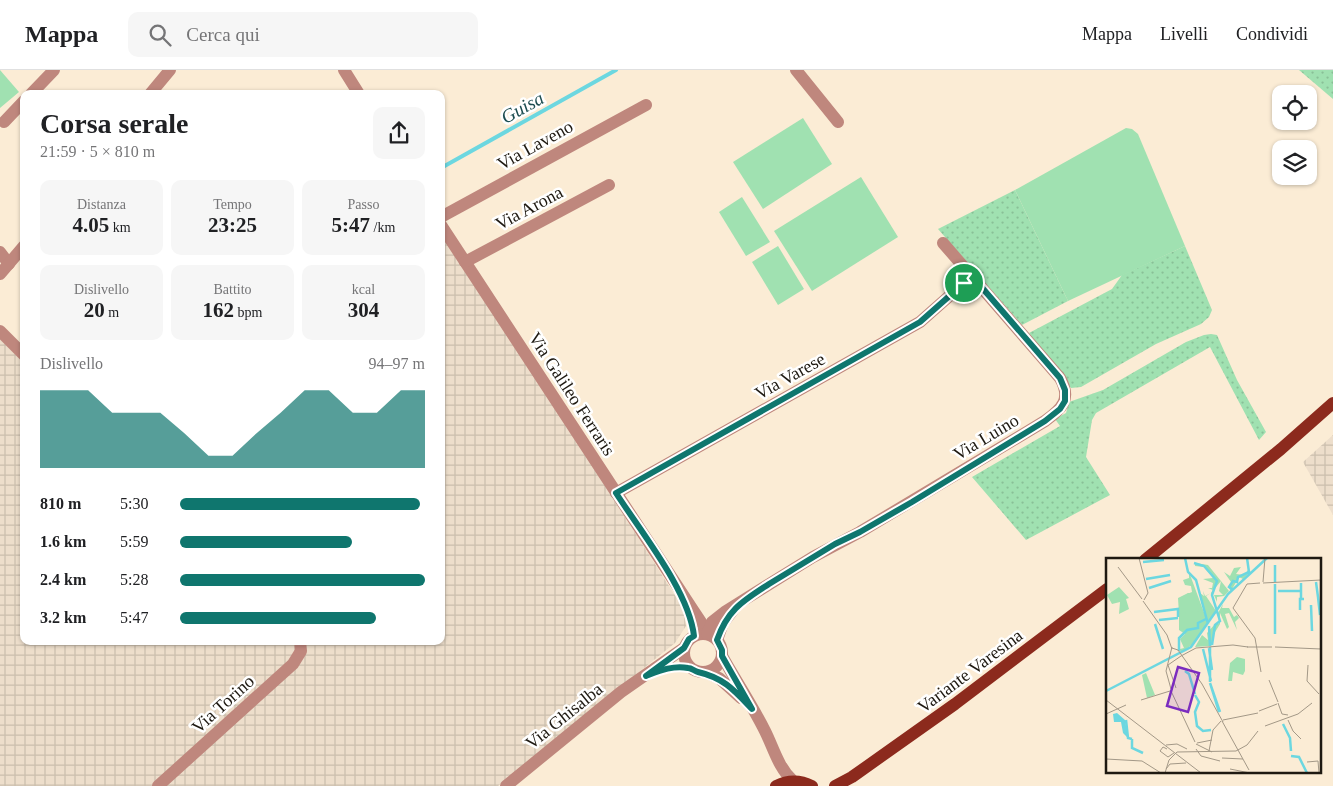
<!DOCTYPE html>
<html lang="it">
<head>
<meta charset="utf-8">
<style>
  :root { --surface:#fff; --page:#f6f6f6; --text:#202124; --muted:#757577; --line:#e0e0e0; --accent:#0f766e }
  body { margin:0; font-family:"Times New Roman",serif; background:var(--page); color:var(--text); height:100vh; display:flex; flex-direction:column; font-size:19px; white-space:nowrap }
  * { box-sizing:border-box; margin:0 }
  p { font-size:16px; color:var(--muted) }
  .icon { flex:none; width:28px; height:28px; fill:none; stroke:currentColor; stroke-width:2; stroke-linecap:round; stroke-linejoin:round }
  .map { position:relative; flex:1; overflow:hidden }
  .drawer { position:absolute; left:20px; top:20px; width:425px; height:555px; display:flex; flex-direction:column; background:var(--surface); border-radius:10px; box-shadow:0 1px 4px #0004 }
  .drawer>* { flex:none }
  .fabs { position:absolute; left:1272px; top:15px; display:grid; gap:10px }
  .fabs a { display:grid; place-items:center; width:45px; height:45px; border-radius:10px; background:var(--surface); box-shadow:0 1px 4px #0004; font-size:25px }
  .pin { position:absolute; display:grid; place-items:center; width:42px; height:42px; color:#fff; margin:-21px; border:2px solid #fff; border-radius:50%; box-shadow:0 1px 5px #0007 }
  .round { display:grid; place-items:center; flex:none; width:52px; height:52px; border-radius:10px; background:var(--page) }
  .overview { display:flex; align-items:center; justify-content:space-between; height:85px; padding:0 20px }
  h1 { font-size:28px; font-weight:600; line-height:38px }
  .metrics { display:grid; grid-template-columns:repeat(3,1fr); gap:8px; height:85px; padding:5px 20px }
  .metrics div { display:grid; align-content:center; border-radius:10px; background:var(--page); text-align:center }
  .metrics b { font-size:21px; font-weight:600 }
  .metrics small { font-size:14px; font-weight:400 }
  .metrics p { font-size:14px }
  .chart { height:140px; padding:10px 20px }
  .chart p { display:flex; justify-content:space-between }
  .chart svg { width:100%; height:90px; margin-top:5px; fill:var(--accent); opacity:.7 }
  ul { padding:0 20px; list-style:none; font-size:16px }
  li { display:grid; grid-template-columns:80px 60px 1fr; align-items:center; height:38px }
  li i { height:12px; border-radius:6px; background:var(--accent) }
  header { display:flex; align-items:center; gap:30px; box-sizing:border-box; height:70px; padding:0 25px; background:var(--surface); border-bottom:1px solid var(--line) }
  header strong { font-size:24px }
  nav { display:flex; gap:28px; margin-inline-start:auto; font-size:18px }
  .search { width:350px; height:45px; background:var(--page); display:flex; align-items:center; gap:12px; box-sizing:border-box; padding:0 18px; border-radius:10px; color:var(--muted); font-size:19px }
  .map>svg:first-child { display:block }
  .industrial { fill:url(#industrial-grid) }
  .grass { fill:url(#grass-dots) }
  .green { fill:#a0e1b1 }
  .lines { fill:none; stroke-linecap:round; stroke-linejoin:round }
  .stream { stroke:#6cd7e0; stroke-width:4 }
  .minor { stroke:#bf877d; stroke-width:12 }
  .major { stroke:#8c2a1d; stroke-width:12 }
  .route-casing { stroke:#fff; stroke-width:10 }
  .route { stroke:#0f766e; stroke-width:6 }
  .labels { text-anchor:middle; stroke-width:5; stroke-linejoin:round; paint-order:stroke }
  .street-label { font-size:18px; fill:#1e1911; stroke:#fff }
  .water-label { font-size:19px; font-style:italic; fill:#1c4c50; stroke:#fff }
  .inset-river { fill:none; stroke:#6cd7e0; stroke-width:2.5 }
  .inset-road { fill:none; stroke:#a39887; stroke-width:1 }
  .view { fill:#7b2cbf; fill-opacity:0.15; stroke:#7b2cbf; stroke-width:2.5 }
  .inset-edge { fill:none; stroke:#1e1911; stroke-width:2.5 }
</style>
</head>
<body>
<header>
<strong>Mappa</strong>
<div class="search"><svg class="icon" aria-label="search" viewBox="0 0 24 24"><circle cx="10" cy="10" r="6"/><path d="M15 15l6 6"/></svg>Cerca qui</div>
<nav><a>Mappa</a><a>Livelli</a><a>Condividi</a></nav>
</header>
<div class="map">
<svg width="1333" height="716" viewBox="0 0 1333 716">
  <defs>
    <pattern id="industrial-grid" width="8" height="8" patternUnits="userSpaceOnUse" patternTransform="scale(1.25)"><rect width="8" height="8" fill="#eddecb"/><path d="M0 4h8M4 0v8" fill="none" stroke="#cbbead"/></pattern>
    <pattern id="grass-dots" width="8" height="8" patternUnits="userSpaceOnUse" patternTransform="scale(1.25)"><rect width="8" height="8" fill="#a0e1b1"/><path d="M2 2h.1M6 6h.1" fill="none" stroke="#89c097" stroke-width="1.8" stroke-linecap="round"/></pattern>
  </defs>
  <rect width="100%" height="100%" fill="#fbecd5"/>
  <g class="industrial">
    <path d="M 441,158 L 683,538 L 686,556 L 675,573 L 498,716 L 0,716 L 0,269 L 24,293 L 24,571 L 441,571 Z"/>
    <path d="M 1333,365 L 1333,445 L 1303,392 Z"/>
  </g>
  <g class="grass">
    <path d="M 1299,0 L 1333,0 L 1333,29 Z"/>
    <path d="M 1015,120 L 1068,231 L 1022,255 L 938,159 Z"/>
    <path d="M 1185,176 L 1212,240 L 1209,247 L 1201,254 L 1156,274 L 1081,317 L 1071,318 L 1029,263 L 1112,219 L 1122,205 Z"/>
    <path d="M 1211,264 L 1217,265 L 1237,310 L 1266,362 L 1259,370 L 1210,277 L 1096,343 L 1092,350 L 1086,387 L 1110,425 L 1026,470 L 972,407 L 1060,356 L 1055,349 L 1066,343 L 1069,332 L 1103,320 L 1186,272 L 1204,265 Z"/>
  </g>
  <g class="green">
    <path d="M 0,0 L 19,22 L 0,38 Z"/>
    <path d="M 803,48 L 832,94 L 763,139 L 733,92 Z"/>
    <path d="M 1126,58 L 1132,59 L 1138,64 L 1185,176 L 1068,231 L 1015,120 Z"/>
    <path d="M 861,107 L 898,167 L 812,221 L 774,161 Z"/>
    <path d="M 742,127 L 770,172 L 746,186 L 719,142 Z"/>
    <path d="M 778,176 L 804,219 L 778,235 L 752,192 Z"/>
  </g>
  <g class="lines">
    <path class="stream" d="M 441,98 L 616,0"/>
    <g class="minor">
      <path d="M 344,0 L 359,24"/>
      <path d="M 796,0 L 838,52"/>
      <path d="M 31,24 L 54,0"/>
      <path d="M 150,24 L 170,0"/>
      <path d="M 4,52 L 24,31"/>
      <path d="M 441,147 L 646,35"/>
      <path d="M 441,155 L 693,540 L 703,555 L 705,564"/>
      <path d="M 0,182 L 9,194"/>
      <path d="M 465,192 L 609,115"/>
      <path d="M 0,204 L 24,176"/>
      <path d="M 0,261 L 24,285"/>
      <path d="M 616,423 L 920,252 L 972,206"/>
      <circle cx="703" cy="583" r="19"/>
      <path d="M 707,564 L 712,552 L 726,541 L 813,487 L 860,462 L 1045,351 C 1062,339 1072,329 1060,308 L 943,173"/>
      <path d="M 717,570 L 723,553 L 733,540"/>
      <path d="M 722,586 C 736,611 752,635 765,661 C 774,679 778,697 793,711"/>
      <path d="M 705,602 L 719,608 L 741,628"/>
      <path d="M 158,716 L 293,594 L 301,581 L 300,571"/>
      <path d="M 506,716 L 621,622 L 684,578"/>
    </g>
    <g class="major">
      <path d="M 1145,490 L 1281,379 L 1333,333"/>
      <path d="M 776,716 C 788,710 800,710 812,716"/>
      <path d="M 835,716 L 852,707 L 955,634 L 1107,519"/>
    </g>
  </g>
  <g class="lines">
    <g class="route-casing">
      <path id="route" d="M 972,206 L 1060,308 L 1065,320 L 1065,331 L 1060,339 L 1045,351 L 912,432 L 860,462 L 835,474 L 769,514 C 743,531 728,539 717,570 L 722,580 L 722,586 L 752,639 C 734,620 724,608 698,602 C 694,601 692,598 688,598 C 673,595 659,601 646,606 L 684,578 L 689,569 L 694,566 C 689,521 641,462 616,423 L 920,252 Z"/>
    </g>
    <use href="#route" class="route"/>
  </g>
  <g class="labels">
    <g class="street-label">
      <text transform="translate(535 75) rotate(-29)" y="6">Via Laveno</text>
      <text transform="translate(529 138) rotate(-28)" y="6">Via Arona</text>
      <text transform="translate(790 306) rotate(-29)" y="6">Via Varese</text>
      <text transform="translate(572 324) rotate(57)" y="6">Via Galileo Ferraris</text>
      <text transform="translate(986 367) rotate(-31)" y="6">Via Luino</text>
      <text transform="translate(970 601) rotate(-37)" y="6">Variante Varesina</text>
      <text transform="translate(223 634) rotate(-42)" y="6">Via Torino</text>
      <text transform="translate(564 646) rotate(-39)" y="6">Via Ghisalba</text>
    </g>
    <g class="water-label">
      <text transform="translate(522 37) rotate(-29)" y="7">Guisa</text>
    </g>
  </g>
  <g transform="translate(1106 488)">
    <rect width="215" height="215" fill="#fbecd5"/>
    <path d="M 40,115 L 49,137 L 41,140 L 36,117 Z" fill="#a0e1b1"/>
    <path d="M 89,5 L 102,7 L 123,33 L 118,38 L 111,39 L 111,44 L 108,37 L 117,37 L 113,33 L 115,23 L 106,34 L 108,45 L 105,35 L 107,32 L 102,30 L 106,30 L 107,25 L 97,21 L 107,20 L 98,9 L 89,8 ZM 135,9 L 130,16 L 139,17 L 143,10 L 143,15 L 137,21 L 133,19 L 125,33 L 122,29 L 125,24 L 118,14 L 124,18 L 128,10 ZM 83,14 L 100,60 L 94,35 L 98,38 L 97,33 L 99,38 L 105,35 L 100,38 L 110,53 L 87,86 L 76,94 L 72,91 L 72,83 L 74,91 L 78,90 L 74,81 L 79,76 L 73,72 L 73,53 L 81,36 L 86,34 L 85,28 L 79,27 L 77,22 L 83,20 ZM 117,46 L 116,50 L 123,50 L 128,59 L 131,57 L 133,60 L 129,64 L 131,72 L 123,55 L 119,56 L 123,69 L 121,71 L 114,55 L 114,66 L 106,79 L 106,88 L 103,84 L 103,88 L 89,89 L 96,77 L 102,82 L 101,75 L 109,66 L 113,66 L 112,55 Z" fill="#a0e1b1"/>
    <path d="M 13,29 L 23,40 L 20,41 L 23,51 L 13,56 L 14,44 L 6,46 L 1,37 ZM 82,35 L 89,35 L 93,53 L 73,56 L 72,40 ZM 131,99 L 139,101 L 139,113 L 137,117 L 127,114 L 126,123 L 122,123 L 124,105 Z" fill="#a0e1b1"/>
    <path d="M 11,155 L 19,162 L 22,180 L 17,175 L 15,164 L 8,164 L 7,156 Z" fill="#6cd7e0"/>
    <path class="inset-river" d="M 79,0 L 82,14 L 90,22 L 102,66M 37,4 L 58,2M 88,5 L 98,8 L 111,23 L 106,37 L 114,63 L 109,67 L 106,87M 169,7 L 169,24M 40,21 L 64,17M 210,24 L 212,39M 195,25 L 195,41M 169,26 L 169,76M 43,30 L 65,23M 127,32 L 123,29 L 127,23 L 131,24 L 132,19 L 143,14 L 141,0M 172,33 L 195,33M 212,39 L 214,57M 205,47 L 206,73M 194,52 L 194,41 L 198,41M 48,54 L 72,51 L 72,59M 53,62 L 72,60M 49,66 L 57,91M 103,68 L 104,88M 104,89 L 104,124M 103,90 L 106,112M 97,91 L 105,123M 73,93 L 73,80 L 81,72 L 92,70 L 92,65 L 100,61M 79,113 L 83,116 L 89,136M 104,125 L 114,154M 104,125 L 113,154M 0,133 L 85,89 L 122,36 L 161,0M 89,137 L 93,144 L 89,154 L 91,168 L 97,173 L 105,172M 20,162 L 22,180 L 26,181M 177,166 L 184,180 L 185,193M 26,181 L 26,190 L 37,195M 185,198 L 193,199 L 201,215"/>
    <path class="inset-road" d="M 33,0 L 42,35 L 38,42M 12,9 L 36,41M 157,24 L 159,0M 154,25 L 141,26 L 127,50 L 149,80 L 155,114M 157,25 L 215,22M 37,43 L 61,77 L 66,91M 141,89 L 166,89M 169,89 L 215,91M 66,90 L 72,92 L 96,126 L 117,164M 75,98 L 90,90 L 127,87 L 142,89M 202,107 L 201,123 L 213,136M 163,122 L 172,144M 70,130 L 62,107 L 75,98M 65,131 L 60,113 L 66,89M 65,133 L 89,184M 0,142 L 95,215M 35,142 L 64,133M 172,145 L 176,156 L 182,157M 153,153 L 171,146M 0,156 L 20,147M 117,162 L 152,155M 182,162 L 187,173 L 195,181M 116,163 L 143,212M 159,168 L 192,156 L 206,145M 91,185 L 106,182M 90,186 L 106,194M 60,187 L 71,186 L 81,191M 61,191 L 57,189 L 54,193 L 62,199 L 68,195M 90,191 L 95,198 L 114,203M 103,193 L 107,172 L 115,163M 116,200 L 137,201M 0,201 L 36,203 L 55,215M 201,204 L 212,203 L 213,215M 60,211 L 64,206 L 80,205M 124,211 L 144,215M 59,215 L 63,202 L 71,194 L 130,193 L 141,187 L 152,173"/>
    <path class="view" d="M 72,109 L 93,115 L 82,154 L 61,148 Z"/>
    <rect width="215" height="215" class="inset-edge"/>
  </g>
</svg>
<div class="fabs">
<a><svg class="icon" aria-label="locate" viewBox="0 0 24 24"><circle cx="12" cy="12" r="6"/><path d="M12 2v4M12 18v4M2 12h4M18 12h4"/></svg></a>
<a><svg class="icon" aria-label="layers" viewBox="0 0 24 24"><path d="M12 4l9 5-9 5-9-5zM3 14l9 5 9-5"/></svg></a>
</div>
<div class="pin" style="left:964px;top:213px;background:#1e9e55"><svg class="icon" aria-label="arrive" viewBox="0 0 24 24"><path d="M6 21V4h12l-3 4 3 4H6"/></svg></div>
<section class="drawer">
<div class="overview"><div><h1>Corsa serale</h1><p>21:59 · 5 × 810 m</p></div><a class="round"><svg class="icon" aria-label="share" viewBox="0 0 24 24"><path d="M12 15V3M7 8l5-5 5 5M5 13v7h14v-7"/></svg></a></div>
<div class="metrics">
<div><p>Distanza</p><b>4.05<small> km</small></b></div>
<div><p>Tempo</p><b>23:25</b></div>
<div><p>Passo</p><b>5:47<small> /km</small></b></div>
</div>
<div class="metrics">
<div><p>Dislivello</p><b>20<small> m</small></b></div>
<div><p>Battito</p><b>162<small> bpm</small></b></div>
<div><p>kcal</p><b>304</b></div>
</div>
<div class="chart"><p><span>Dislivello</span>94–97 m</p>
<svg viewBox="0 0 160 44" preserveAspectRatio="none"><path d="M0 44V6L10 6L20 6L30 17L40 17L50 17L60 27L70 38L80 38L90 27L100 17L110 6L120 6L130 17L140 17L150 6L160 6V44z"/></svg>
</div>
<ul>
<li><b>810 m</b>5:30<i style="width:98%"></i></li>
<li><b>1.6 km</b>5:59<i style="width:70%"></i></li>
<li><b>2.4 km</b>5:28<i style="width:100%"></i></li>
<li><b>3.2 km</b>5:47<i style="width:80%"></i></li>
</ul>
</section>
</div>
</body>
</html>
